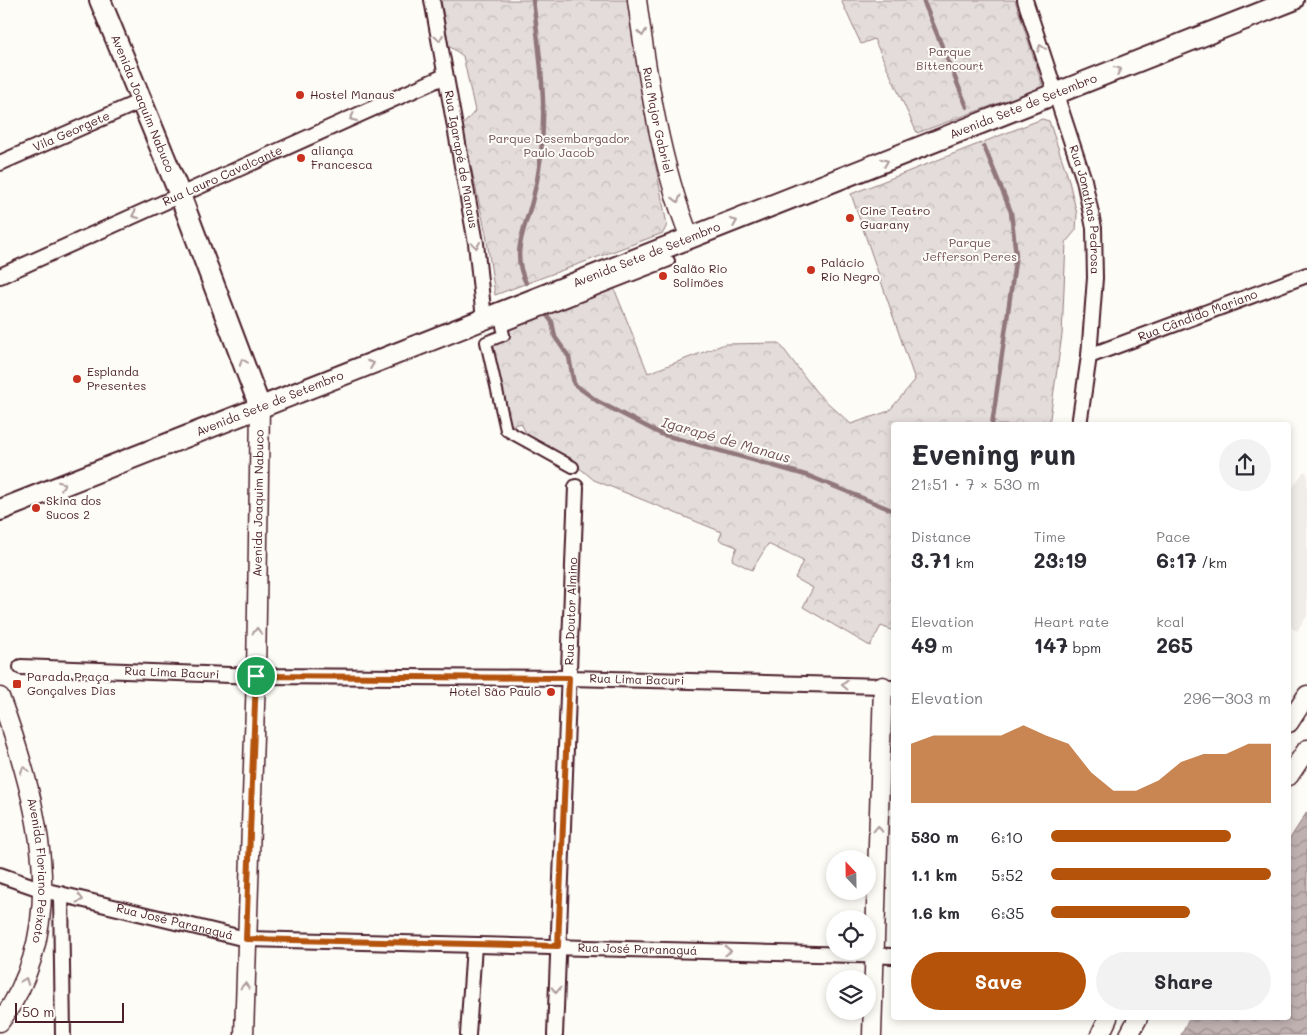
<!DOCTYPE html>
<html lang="en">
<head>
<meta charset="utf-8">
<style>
  :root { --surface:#fff; --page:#f2f2f3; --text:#2b2b33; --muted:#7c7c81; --accent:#b45309 }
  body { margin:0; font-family:Mali,sans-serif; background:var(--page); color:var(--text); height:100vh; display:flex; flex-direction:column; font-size:19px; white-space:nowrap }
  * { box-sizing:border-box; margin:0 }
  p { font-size:16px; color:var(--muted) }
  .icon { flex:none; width:28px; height:28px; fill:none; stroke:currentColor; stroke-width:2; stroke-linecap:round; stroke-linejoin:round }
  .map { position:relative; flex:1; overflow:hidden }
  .drawer { position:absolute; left:891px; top:422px; width:400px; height:598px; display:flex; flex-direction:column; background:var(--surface); border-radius:5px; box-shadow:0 2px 8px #0003 }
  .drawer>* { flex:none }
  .needle { width:32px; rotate:338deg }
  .fabs { position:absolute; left:826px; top:850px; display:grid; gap:10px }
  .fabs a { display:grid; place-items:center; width:50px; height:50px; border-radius:50%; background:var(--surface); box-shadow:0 2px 8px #0003; font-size:25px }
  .scale { position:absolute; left:15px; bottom:12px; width:109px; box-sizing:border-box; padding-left:5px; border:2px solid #4a1f2b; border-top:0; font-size:14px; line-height:18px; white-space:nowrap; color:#4a1f2b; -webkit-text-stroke:4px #fdfcf7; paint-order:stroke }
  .pin { position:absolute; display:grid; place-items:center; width:42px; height:42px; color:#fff; margin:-21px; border:2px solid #fff; border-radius:50%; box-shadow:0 1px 5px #0007 }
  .round { display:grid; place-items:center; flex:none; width:52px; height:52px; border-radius:26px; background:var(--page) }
  .head { display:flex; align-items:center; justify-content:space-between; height:85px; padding:0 20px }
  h1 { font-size:28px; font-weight:700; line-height:38px }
  .stats { display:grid; grid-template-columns:repeat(3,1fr); gap:8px; height:85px; padding:5px 20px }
  .stats div { display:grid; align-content:center }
  .stats b { font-size:21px; font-weight:700 }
  .stats small { font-size:14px; font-weight:400 }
  .stats p { font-size:14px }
  .chart { height:140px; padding:10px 20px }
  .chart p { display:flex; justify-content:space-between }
  .chart svg { width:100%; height:90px; margin-top:5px; fill:var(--accent); opacity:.7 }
  .primary-button { display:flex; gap:10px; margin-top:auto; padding:10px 20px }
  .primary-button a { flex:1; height:58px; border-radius:30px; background:var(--accent); color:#fff; font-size:20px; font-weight:700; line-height:58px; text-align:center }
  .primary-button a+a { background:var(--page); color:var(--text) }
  ul { padding:0 20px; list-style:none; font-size:16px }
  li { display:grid; grid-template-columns:80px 60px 1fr; align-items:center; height:38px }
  li i { height:12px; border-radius:6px; background:var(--accent) }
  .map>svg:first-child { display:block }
  .built { fill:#f0ece8 }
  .park { fill:url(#park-crowns); stroke:#967e82 }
  .water { fill:url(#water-waves); stroke:#91777b }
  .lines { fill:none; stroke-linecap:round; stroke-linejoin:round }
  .stream { stroke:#91777b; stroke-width:4.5 }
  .pedestrian-casing { stroke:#4a1f2b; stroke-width:14 }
  .minor-casing { stroke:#4a1f2b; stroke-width:18 }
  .tertiary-casing { stroke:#4a1f2b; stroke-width:21 }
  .secondary-casing { stroke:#4a1f2b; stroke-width:24 }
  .pedestrian { stroke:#fdfcf7; stroke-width:10 }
  .minor { stroke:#fdfcf7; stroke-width:14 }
  .tertiary { stroke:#fdfcf7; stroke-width:18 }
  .secondary { stroke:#fdfcf7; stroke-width:20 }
  .oneway { stroke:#ac999b }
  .route-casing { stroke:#fff; stroke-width:10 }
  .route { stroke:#b45309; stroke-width:6 }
  .poi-dot { fill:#c8321e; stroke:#fdfcf7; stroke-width:2 }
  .labels { text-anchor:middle; stroke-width:4; stroke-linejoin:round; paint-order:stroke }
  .park-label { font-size:12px; fill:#704e57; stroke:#fdfcf7 }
  .poi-label { font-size:12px; fill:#4a1f2b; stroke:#fdfcf7; text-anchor:start }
  .street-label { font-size:12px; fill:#4a1f2b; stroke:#fdfcf7 }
  .water-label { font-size:14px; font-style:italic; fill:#73525a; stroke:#fdfcf7 }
</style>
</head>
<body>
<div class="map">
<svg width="1307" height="1035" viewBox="0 0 1307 1035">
  <defs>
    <pattern id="park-crowns" width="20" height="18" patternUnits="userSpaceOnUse" patternTransform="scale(1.25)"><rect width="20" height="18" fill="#e3dcda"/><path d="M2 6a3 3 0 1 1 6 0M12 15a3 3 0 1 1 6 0" fill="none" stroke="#c4bcbb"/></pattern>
    <pattern id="water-waves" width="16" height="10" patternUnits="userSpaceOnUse" patternTransform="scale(1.25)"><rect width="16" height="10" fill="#c0b1b1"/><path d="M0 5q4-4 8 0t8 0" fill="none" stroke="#9e8f90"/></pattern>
  </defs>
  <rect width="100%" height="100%" fill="#fdfcf7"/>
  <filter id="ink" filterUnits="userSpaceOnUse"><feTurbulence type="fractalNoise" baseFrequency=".02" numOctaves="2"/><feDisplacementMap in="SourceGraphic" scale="10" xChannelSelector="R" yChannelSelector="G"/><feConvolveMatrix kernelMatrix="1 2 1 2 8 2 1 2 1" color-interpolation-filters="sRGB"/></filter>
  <g filter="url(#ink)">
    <path class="built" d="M 1304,471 L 1307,473 L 1307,616 L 1297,631 L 1289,626 L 1289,493 Z"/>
    <g class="park">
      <path d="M 441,0 L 628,0 L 644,105 L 667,225 L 663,233 L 495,295 L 486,234 L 462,126 L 475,111 L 463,56 L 449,46 Z"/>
      <path d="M 841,0 L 1015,0 L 1043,87 L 917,133 L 874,39 L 861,44 Z"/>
      <path d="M 1042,119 L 1049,121 L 1068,177 L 1077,214 L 1076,230 L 1066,242 L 1062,335 L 1049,425 L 894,425 L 894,631 L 881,626 L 870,646 L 803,607 L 813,588 L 795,578 L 803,561 L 768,544 L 752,570 L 732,560 L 737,547 L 719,540 L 722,532 L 594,480 L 571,461 L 527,435 L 521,423 L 509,426 L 489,345 L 510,336 L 507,328 L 614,288 L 648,373 L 725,344 L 779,343 L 817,393 L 851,424 L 889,411 L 915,380 L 851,194 Z"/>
    </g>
    <path class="water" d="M 1307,812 L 1307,1035 L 1181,1035 L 1189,1018 L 1289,1018 L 1289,840 Z"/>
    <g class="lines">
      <g class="stream">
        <path d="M 923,0 L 967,107"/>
        <path d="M 984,146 L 1011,212 L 1016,255 L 992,425"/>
        <path d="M 526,283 C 511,253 524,231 532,202 C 551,132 542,70 533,0"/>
        <path d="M 546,314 L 552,322 L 555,337 L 569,357 L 574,384 L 597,401 L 661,434 L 809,476 L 894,511"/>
      </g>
      <g class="pedestrian-casing">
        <path id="pedestrian" d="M 573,467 L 506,430 L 486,342 L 504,335 L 502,326 L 669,261"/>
      </g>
      <g class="minor-casing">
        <g id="minor">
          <path id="s1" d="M 432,0 L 476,243 L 484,319"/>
          <path id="s2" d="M 1025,0 L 1084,180 L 1094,228 L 1095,278 L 1089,356 L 1079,425"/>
          <path id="s3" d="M 0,163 L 141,101"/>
          <path id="s4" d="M 0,276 L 445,76"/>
          <path id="s5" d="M 1089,356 L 1307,275"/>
          <path id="s6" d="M 21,667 L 256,676 L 569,678 L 883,686 L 894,689"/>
          <path id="s7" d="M 0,875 L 43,890 L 246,939 L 894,956"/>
          <path d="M 61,894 L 63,1035"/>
          <path d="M 468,1035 L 474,945"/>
          <path id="s8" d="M 555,1035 L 576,487"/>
        </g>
      </g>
      <g class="tertiary-casing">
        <g id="tertiary">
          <path id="s9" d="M 637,0 C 648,80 660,163 690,238"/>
          <path id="s10" d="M 0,697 C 38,800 72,926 0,1022"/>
          <path d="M 1289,723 L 1307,695"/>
          <path d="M 1289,776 L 1307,749"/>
          <path id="s11" d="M 244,1035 L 256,676 L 260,407"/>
          <path d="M 872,1035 L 883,686"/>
          <path d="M 1100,1035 L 1108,1018"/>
          <path d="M 1129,1035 L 1138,1018"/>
        </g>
      </g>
      <g class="secondary-casing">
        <g id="secondary">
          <path id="s12" d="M 100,0 L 180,195 L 260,407"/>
          <path id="s13" d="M 0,510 L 1293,0"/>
        </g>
      </g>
      <use href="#pedestrian" class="pedestrian"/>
      <use href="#minor" class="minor"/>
      <use href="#tertiary" class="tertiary"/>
      <use href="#secondary" class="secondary"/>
    </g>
    <defs><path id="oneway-chevron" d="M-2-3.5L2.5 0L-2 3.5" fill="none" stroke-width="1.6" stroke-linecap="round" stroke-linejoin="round" transform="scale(1.25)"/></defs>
    <g class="oneway">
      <use href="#oneway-chevron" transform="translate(642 33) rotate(82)"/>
      <use href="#oneway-chevron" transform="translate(439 38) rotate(80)"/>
      <use href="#oneway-chevron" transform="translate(1041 48) rotate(-108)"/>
      <use href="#oneway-chevron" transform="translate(1118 70) rotate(-22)"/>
      <use href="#oneway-chevron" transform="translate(353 118) rotate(156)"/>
      <use href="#oneway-chevron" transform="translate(885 162) rotate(-22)"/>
      <use href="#oneway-chevron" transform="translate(677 199) rotate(75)"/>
      <use href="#oneway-chevron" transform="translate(135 215) rotate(156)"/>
      <use href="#oneway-chevron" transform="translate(734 222) rotate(-22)"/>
      <use href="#oneway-chevron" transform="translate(476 245) rotate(82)"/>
      <use href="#oneway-chevron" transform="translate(243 362) rotate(-111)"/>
      <use href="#oneway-chevron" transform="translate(371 364) rotate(-21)"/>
      <use href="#oneway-chevron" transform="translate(62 485) rotate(-21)"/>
      <use href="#oneway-chevron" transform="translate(257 631) rotate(-89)"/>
      <use href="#oneway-chevron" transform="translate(845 685) rotate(-179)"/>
      <use href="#oneway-chevron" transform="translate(24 770) rotate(-108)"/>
      <use href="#oneway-chevron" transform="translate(878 829) rotate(-88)"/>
      <use href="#oneway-chevron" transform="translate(80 899) rotate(14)"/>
      <use href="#oneway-chevron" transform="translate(728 951) rotate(2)"/>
      <use href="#oneway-chevron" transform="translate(25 981) rotate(-69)"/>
      <use href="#oneway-chevron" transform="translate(245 986) rotate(-89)"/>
      <use href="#oneway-chevron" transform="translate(556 990) rotate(92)"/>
    </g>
  </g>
  <g class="lines" filter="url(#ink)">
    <g class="route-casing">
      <path id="route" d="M 256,676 L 569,678 L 558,946 L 246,939 Z"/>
    </g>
    <use href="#route" class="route"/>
  </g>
  <g class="poi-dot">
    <circle cx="300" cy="95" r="5"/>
    <circle cx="301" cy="158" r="5"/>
    <circle cx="850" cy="218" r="5"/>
    <circle cx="811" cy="270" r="5"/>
    <circle cx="663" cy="276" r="5"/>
    <circle cx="77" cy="379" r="5"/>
    <circle cx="36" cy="508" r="5"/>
    <rect x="12" y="679" width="10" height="10" rx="2.5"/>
    <circle cx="551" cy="692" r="5"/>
  </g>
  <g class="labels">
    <g class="park-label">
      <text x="950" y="56">Parque<tspan x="950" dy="14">Bittencourt</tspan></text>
      <text x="559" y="143">Parque Desembargador<tspan x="559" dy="14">Paulo Jacob</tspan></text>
      <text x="970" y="247">Parque<tspan x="970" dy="14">Jefferson Peres</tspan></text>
    </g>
    <g class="poi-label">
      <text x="310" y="99">Hostel Manaus</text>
      <text x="311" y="155">aliança<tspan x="311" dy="14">Francesca</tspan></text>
      <text x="860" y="215">Cine Teatro<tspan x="860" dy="14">Guarany</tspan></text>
      <text x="821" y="267">Palácio<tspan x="821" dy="14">Rio Negro</tspan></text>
      <text x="673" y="273">Salão Rio<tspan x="673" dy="14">Solimões</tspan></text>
      <text x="87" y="376">Esplanda<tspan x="87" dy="14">Presentes</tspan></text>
      <text x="46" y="505">Skina dos<tspan x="46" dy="14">Sucos 2</tspan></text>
      <text x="27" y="681">Parada Praça<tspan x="27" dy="14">Gonçalves Dias</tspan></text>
      <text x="541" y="696" text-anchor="end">Hotel São Paulo</text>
    </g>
    <g class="street-label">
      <text dy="4" stroke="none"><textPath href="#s12" startOffset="112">Avenida Joaquim Nabuco</textPath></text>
      <text dy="4" stroke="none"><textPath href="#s13" startOffset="1100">Avenida Sete de Setembro</textPath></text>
      <text dy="4" stroke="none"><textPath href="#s9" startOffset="122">Rua Major Gabriel</textPath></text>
      <text dy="4" stroke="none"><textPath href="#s3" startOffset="78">Vila Georgete</textPath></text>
      <text dy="4" stroke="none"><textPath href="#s1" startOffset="162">Rua Igarapé de Manaus</textPath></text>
      <text dy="4" stroke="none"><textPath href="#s4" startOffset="244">Rua Lauro Cavalcante</textPath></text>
      <text dy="4" stroke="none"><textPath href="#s2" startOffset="219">Rua Jonathas Pedrosa</textPath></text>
      <text dy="4" stroke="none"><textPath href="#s13" startOffset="695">Avenida Sete de Setembro</textPath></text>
      <text dy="4" stroke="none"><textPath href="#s5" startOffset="116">Rua Cândido Mariano</textPath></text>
      <text dy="4" stroke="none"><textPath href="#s13" startOffset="290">Avenida Sete de Setembro</textPath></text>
      <text dy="4" stroke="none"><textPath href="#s11" startOffset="532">Avenida Joaquim Nabuco</textPath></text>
      <text dy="4" stroke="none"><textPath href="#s8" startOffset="424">Rua Doutor Almino</textPath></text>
      <text dy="4" stroke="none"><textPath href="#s6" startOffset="151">Rua Lima Bacuri</textPath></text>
      <text dy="4" stroke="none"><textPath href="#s6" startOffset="616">Rua Lima Bacuri</textPath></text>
      <text dy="4" stroke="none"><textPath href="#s10" startOffset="179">Avenida Floriano Peixoto</textPath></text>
      <text dy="4" stroke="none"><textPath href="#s7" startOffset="181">Rua José Paranaguá</textPath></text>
      <text dy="4" stroke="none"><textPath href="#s7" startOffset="646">Rua José Paranaguá</textPath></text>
    </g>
    <g class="water-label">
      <text transform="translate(726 440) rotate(16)" y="5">Igarapé de Manaus</text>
    </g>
  </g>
</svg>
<div class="fabs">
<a><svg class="needle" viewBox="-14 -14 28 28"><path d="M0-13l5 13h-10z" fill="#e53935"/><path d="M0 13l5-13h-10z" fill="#7c7c81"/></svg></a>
<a><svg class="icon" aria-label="locate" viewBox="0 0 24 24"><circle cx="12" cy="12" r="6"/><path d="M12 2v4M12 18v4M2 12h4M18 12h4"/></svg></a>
<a><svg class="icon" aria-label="layers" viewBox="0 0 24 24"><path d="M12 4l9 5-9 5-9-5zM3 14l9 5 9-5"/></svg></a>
</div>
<div class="scale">50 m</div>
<div class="pin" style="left:256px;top:676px;background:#1e9e55"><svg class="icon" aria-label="arrive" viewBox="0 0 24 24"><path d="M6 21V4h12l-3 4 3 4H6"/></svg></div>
<section class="drawer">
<div class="head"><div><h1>Evening run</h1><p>21:51 · 7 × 530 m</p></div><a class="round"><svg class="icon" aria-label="share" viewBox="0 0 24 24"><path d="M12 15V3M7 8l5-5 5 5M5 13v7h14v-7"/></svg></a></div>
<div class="stats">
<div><p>Distance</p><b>3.71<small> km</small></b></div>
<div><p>Time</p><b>23:19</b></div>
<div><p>Pace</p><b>6:17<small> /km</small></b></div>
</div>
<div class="stats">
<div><p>Elevation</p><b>49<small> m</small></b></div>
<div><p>Heart rate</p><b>147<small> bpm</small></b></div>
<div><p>kcal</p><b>265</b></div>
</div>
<div class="chart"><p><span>Elevation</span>296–303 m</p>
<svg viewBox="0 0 160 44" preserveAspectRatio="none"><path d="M0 44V15L10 11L20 11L30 11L40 11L50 6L60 11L70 15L80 29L90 38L100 38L110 33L120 24L130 20L140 20L150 15L160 15V44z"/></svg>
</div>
<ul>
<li><b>530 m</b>6:10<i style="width:82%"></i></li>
<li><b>1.1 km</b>5:52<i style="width:100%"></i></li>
<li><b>1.6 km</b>6:35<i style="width:63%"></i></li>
</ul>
<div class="primary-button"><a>Save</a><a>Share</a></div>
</section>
</div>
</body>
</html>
